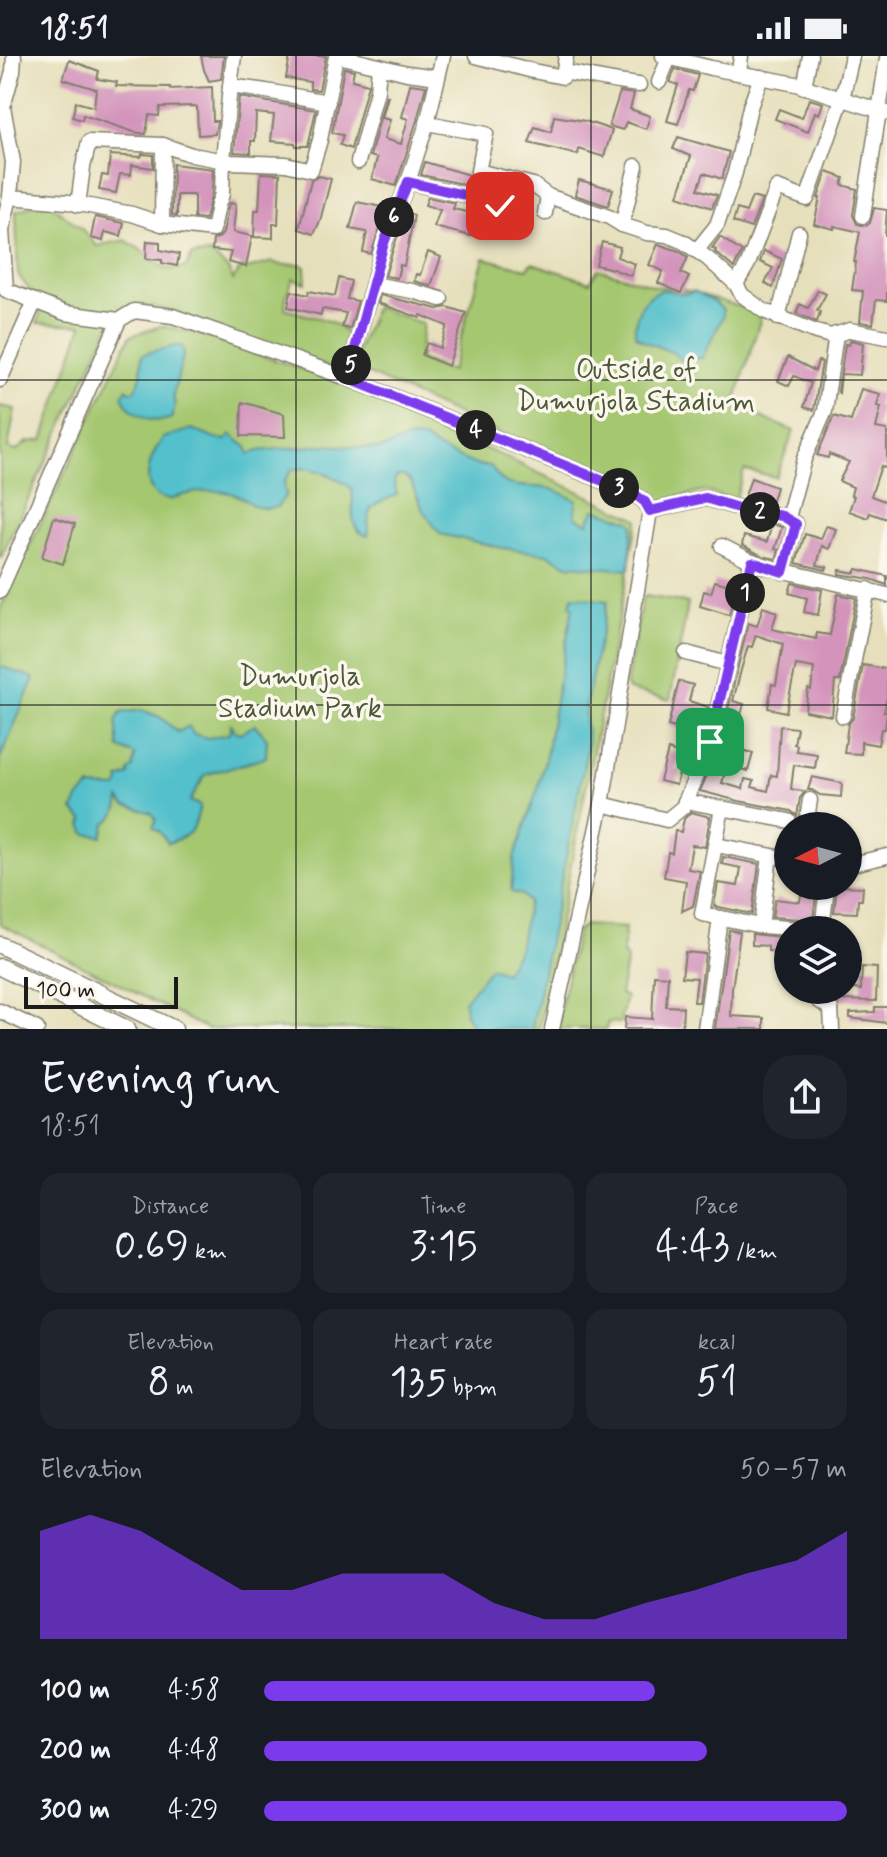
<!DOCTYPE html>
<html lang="en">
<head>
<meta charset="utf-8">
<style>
  :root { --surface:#171b24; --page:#20242c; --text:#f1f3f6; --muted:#9ea1a6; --accent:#7c3aed }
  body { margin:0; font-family:Mynerve,sans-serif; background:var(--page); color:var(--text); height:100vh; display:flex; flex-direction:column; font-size:30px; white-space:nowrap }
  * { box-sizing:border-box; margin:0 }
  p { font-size:26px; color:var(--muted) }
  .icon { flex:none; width:44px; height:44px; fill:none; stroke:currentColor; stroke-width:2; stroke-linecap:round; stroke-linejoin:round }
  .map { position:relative; height:973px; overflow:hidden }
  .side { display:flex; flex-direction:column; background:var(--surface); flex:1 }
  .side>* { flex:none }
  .needle { width:52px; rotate:264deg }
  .buttons { position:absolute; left:774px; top:756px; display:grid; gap:16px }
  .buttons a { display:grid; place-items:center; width:88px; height:88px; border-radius:50%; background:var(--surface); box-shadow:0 2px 6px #0004; font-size:40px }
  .scale { position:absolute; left:24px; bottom:20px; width:154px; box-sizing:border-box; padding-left:8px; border:4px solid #1c1c1c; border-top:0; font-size:22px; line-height:28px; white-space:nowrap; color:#1c1c1c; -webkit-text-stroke:6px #fbf7ec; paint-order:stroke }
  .pin { position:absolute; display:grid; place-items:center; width:68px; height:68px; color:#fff; margin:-34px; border-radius:16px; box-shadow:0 4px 12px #0006 }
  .km { position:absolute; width:40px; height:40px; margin:-20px; border-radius:50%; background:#222; color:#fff; font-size:22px; line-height:40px; text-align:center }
  .round { display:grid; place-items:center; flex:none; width:84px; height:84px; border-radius:32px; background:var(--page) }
  .overview { display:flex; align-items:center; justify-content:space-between; height:136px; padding:0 40px }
  h1 { font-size:44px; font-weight:600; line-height:60px }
  .metrics { display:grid; grid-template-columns:repeat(3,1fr); gap:12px; height:136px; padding:8px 40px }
  .metrics div { display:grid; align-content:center; border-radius:20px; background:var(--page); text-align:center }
  .metrics b { font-size:40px; font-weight:600 }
  .metrics small { font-size:22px; font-weight:400 }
  .metrics p { font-size:22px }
  .chart { height:224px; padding:16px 40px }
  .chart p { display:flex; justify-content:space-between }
  .chart svg { width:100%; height:144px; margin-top:8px; fill:var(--accent); opacity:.7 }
  ul { padding:0 40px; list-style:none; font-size:26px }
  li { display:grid; grid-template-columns:128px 96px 1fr; align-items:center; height:60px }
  li i { height:20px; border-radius:10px; background:var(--accent) }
  .status { display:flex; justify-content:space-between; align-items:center; height:56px; padding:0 40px; background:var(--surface); direction:ltr }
  .status svg { height:22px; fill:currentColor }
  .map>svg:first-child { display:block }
  .green { fill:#a4c770; stroke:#607246; stroke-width:2 }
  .water { fill:#53c0cb; stroke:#386e74; stroke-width:2 }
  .building { fill:#d393bb }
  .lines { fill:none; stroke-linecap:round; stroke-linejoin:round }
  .minor-casing { stroke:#817e6c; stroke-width:17 }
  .major-casing { stroke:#817e6c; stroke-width:19 }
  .minor { stroke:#fff; stroke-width:14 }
  .major { stroke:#fff; stroke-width:16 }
  .route-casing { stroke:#fff; stroke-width:16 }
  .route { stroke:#7c3aed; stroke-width:10 }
  .grid { fill:none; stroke:#1c1c1c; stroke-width:2; stroke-opacity:0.55 }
  .labels { text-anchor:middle; stroke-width:7; stroke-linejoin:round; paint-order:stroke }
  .park-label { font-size:28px; fill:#4c5839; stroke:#fbf7ec }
</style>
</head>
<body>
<div class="status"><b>18:51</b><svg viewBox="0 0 49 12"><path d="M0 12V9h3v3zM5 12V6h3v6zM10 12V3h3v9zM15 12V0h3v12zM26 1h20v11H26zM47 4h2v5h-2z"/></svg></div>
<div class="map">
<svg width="887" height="973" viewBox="0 0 887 973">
  <rect width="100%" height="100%" fill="#fbf7ec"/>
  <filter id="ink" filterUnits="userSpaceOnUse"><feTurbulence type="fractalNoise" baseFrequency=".0125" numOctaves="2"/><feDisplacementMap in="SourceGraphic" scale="16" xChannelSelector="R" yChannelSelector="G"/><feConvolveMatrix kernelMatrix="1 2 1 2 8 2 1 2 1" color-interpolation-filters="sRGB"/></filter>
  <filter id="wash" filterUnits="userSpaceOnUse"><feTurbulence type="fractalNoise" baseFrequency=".006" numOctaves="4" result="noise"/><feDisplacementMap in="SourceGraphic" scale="32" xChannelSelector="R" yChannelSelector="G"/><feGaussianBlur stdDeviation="1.8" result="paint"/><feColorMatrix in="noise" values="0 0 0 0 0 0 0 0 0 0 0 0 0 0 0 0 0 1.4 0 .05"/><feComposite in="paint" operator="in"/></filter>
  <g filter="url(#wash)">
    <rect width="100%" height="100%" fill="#e6dfbb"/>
    <g class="green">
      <path d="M 46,145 L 81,172 L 97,190 L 125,184 C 131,188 138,191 143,196 C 161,210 162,216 186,211 L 192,199 L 211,198 L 228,213 L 233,224 L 241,212 L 251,212 L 272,206 L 281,209 L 300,208 L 305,211 L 306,227 L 293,223 L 286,241 L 285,252 C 309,264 331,257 350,281 L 338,315 L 162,253 C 144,248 131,248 115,258 L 0,503 L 0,350 L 15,353 L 8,392 L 16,395 L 27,386 L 43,384 L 82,269 L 37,267 L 42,250 L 18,219 L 16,155 Z"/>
      <path d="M 484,202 L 527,213 L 532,207 L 590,226 L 598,213 L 655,230 L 690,235 L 762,258 L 734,350 L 794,375 L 776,421 L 744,414 L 735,444 L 705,435 L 652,447 L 351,310 L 375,251 L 423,268 L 419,303 L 451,315 Z"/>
      <path d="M 161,270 L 195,277 L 346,328 L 638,463 L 539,973 L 207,973 L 0,868 L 0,553 L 130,280 Z"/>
      <path d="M 646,540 L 688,547 L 670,644 L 628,634 L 626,629 L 642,543 Z"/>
      <path d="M 584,869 L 625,872 L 623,898 L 627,902 L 620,938 L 626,941 L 620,967 L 608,966 L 606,973 L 556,973 L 577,875 Z"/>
    </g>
    <g class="water">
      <path d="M 662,234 C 674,233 683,242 694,235 L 714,245 L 723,254 L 723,261 L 702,302 L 681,304 L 672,296 L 646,286 L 635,279 C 634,260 642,240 662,234 Z"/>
      <path d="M 174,290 L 182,290 L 184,297 L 173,339 L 175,349 L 172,362 C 151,370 131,359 122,340 L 127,332 L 130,335 L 134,335 L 141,320 L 142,299 C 154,294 163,294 174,290 Z"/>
      <path d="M 192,373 C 202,378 215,383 226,384 L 231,379 L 247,391 L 249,398 L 258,395 L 324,389 L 381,393 L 410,382 L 424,383 L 439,393 L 476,409 L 491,410 C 505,437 523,428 547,432 C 558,434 567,440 577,444 L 575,455 L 576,461 L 588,467 L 594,453 L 631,465 L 633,468 L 629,514 L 568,509 L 547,498 L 503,492 L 440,478 L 423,454 L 411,426 L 404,420 L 397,420 C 391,426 396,430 397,438 C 389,444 371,446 369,458 C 367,465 370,473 368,480 C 346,474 355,451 352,433 C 338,421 310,408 291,414 L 284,426 L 286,439 L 277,451 C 248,457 251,440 226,436 C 213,434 196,436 183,439 C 179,440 176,443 172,443 C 157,445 149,435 148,422 C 148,408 155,393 163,382 Z"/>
      <path d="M 573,540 L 608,545 L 587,643 L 585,660 L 588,689 L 532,973 L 474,973 L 465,958 L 464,945 L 490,912 L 505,917 L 519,892 L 528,846 L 522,839 L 511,836 L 514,802 L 538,732 L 547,695 L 554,650 L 573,551 L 570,549 Z"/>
      <path d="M 0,610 L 34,622 L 1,701 L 0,701 Z"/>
      <path d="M 141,654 L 160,661 L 178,676 L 189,670 L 193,678 L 208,682 L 229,678 L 231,668 L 234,675 L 241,677 L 255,669 L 267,682 L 266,701 C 246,709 226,711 205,719 L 190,745 L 200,750 C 193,776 194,778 168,787 L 159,775 L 153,771 L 156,764 L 152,757 L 124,749 L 120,743 C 119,753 116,762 106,767 L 102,780 L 86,778 L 82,769 L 84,765 L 73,754 L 79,741 L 90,731 L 117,732 L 120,727 L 119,723 L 129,719 L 129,715 L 133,712 L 135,699 L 119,692 L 116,665 L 121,657 Z"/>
    </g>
    <g id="blocks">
      <g class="building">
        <path d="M 201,0 L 224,0 L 221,23 L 209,25 L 204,14 Z"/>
        <path d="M 290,0 L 326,0 L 319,34 L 310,33 L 310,26 L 286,22 Z"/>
        <path d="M 69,4 L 99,15 L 97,23 L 117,26 L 116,30 L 170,31 L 170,33 L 212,31 L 213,65 L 217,65 L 215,78 L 198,79 L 197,51 L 194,50 L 160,51 L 159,60 L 149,59 L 146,78 L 134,76 L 83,59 L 82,64 L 72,61 L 76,46 L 94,51 L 96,33 L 63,23 Z"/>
        <path d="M 344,12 L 354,14 L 352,24 L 368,28 L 351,93 L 340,89 L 343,79 L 332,77 Z"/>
        <path d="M 675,13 L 698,19 L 693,35 L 689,34 L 678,68 L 667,65 L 678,29 L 670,26 Z"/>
        <path d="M 410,28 L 426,30 L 417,64 L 396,130 L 372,123 L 377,102 L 370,100 L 386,40 L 388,40 L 382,62 L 390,64 L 384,83 L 401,88 L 408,63 L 402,61 Z"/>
        <path d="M 620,36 L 634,38 L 630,53 L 650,60 L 646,73 L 626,66 L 623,74 L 609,70 Z"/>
        <path d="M 239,41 L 316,54 L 308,90 L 296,90 L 295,87 L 271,85 L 274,59 L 256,57 L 255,85 L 251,85 L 251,97 L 234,96 Z"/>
        <path d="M 809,43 L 823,47 L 819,58 L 815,56 L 808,76 L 775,63 L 779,53 L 802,62 Z"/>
        <path d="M 554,60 L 585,65 L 612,74 L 604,101 L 579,93 L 578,99 L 529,87 L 535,71 L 551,76 Z"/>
        <path d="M 678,81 L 729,96 L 722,123 L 704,117 L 698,133 L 717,139 L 712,152 L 678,140 L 691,100 L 673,93 Z"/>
        <path d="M 142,98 L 153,99 L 153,112 L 132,109 L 131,119 L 120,118 L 116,137 L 99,134 L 102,119 L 108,120 L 110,99 L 141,101 Z"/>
        <path d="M 425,106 L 469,119 L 476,125 L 508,133 L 506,138 L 500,140 L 491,138 L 476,131 L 421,119 Z"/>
        <path d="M 173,108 L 213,113 L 212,136 L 205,163 L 194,162 L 194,139 L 177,139 L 177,160 L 172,159 Z"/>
        <path d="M 827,116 L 844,122 L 842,129 L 857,133 L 853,159 L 857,168 L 866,170 L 870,167 L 874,152 L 887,154 L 885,179 L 887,179 L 887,245 L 876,244 L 873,268 L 860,266 L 863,235 L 852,234 L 856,206 L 854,206 L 860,176 L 834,170 L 834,173 L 814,168 L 820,142 L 818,142 Z"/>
        <path d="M 261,117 L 280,118 L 278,168 L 273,168 L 273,182 L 254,181 L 255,154 L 259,154 Z"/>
        <path d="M 319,120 L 331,123 L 320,165 L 314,178 L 299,173 L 311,124 Z"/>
        <path d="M 579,124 L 613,133 L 608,150 L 575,139 Z"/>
        <path d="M 428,141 L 455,147 L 453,153 L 476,158 L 471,180 L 434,171 L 440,154 L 425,149 Z"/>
        <path d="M 752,141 L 762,144 L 751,172 L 733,166 L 737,153 L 746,156 Z"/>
        <path d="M 357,146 L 387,152 L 371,198 L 363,196 L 367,176 L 350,173 Z"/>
        <path d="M 229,147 L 236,148 L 233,176 L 252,180 L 246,211 L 228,206 L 231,196 L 212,194 L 213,184 L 220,181 L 223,177 Z"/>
        <path d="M 406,157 L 414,159 L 404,210 L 400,209 L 397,222 L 385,220 L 394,190 Z"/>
        <path d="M 95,161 L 124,167 L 121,180 L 105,176 L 103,185 L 91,182 Z"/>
        <path d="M 720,181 L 742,196 L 734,212 L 715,196 L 716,194 L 712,192 Z"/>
        <path d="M 147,185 L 160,186 L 160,194 L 179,198 L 177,210 L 162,207 L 162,204 L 146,203 Z"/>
        <path d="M 602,186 L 620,191 L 617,201 L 635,208 L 631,220 L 613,213 L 596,209 Z"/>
        <path d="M 658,188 L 679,195 L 688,201 L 681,217 L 689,221 L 681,237 L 658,227 L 663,215 L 649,209 Z"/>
        <path d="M 764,195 L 782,203 L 773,232 L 765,227 L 773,212 L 760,206 Z"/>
        <path d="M 428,196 L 441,201 L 431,230 L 414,225 L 416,218 L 420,219 Z"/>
        <path d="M 339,222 L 351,225 L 347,243 L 358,245 L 350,273 L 342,271 L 346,257 L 322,253 L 321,259 L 288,251 L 291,235 L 308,239 L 309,235 L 335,240 Z"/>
        <path d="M 818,234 L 826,238 L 817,254 L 820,256 L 817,266 L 796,257 L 800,248 L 808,252 Z"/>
        <path d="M 380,239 L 438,253 L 447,251 L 466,257 L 448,310 L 422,299 L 427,287 L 440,292 L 447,270 L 421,259 L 420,262 L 378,247 Z"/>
        <path d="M 851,284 L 863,287 L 860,319 L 841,318 L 839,337 L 838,336 L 845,288 L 849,289 Z"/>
        <path d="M 788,301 L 815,315 L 818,305 L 822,306 L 814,354 L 804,351 L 811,327 L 794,320 L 789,330 L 778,325 Z"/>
        <path d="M 861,333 L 880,338 L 877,350 L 881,351 L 876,372 L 887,374 L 887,413 L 881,410 L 871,440 L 887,446 L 887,463 L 870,457 L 868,462 L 849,455 L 854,440 L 851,439 L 853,431 L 839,425 L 849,406 L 829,398 L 828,402 L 817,399 L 834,360 L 851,365 Z"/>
        <path d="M 242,346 L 284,358 L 285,381 L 241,380 Z"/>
        <path d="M 751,422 L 776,431 L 771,448 L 744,443 Z"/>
        <path d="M 54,461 L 75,468 L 63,508 L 42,501 Z"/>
        <path d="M 772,468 L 782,471 L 775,493 L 779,494 L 776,503 L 762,500 L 742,489 L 744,480 L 767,486 Z"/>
        <path d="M 826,470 L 836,473 L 829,493 L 822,490 L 817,509 L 827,511 L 826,514 L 796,507 L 805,478 L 821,483 Z"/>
        <path d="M 857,513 L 887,520 L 887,529 L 871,523 L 839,518 L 840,514 L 855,517 Z"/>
        <path d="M 715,525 L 736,531 L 729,559 L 700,550 L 704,535 L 711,537 Z"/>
        <path d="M 792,527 L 822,534 L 818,559 L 804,556 L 807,542 L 789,537 Z"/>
        <path d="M 838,538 L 856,542 L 840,625 L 835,625 L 832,660 L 805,655 L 808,633 L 811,634 L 814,612 L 796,609 L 786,656 L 768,652 L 772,628 L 776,629 L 783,588 L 756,579 L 752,591 L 748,590 L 741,614 L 733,645 L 744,648 L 740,662 L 737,661 L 728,690 L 753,697 L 748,715 L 727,709 L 722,727 L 743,733 L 745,723 L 754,725 L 752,731 L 768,735 L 771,719 L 777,720 L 780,670 L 797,672 L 794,688 L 797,689 L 796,695 L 817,698 L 815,712 L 794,709 L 791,733 L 805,736 L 800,742 L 797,760 L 791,755 L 739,745 L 700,735 L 720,688 L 748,567 L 757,570 L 763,551 L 777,556 L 772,573 L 816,583 L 817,577 L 830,579 Z"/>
        <path d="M 863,609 L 887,613 L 887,641 L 884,656 L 887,656 L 885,673 L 881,673 L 878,689 L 861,686 L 861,698 L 844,697 L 848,668 L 853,662 Z"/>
        <path d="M 679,625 L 693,629 L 689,645 L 708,651 L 700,683 L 693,701 L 684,699 L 689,676 L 668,670 Z"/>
        <path d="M 668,694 L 680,698 L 675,714 L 680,715 L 676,729 L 660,725 Z"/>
        <path d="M 812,721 L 842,727 L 841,741 L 820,739 L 812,734 L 808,734 Z"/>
        <path d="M 691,756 L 710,761 L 705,791 L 692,789 L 688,813 L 700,815 L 693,850 L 682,855 L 686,825 L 664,821 L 668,796 L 672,797 L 675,775 L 681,776 L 684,763 Z"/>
        <path d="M 723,801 L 759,808 L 752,858 L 714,850 L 718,827 L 738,830 L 741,812 L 722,808 Z"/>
        <path d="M 802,830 L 817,830 L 813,864 L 772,861 L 775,843 L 800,846 Z"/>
        <path d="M 837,830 L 863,831 L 862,844 L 858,844 L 857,857 L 834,856 Z"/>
        <path d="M 729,874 L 740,876 L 732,933 L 731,960 L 764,962 L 764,973 L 715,973 Z"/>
        <path d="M 752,878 L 788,882 L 788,896 L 768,895 L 768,890 L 752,889 Z"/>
        <path d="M 685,896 L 705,898 L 699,946 L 694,946 L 697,922 L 682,921 Z"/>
        <path d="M 862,911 L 877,912 L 876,945 L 835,944 L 829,939 L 829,934 L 848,934 L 848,932 L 861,934 Z"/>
        <path d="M 654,919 L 668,920 L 666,950 L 683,951 L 682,973 L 624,973 L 625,961 L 652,963 Z"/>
        <path d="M 875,951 L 887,951 L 887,967 L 850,962 L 850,957 L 875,956 Z"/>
      </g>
    </g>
  </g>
  <g filter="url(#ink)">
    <use href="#blocks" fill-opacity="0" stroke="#817e6c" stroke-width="2"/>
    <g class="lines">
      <g class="minor-casing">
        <g id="minor">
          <path d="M 14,0 L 13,15 L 3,51 L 13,106 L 10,141 L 2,174 L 6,234 L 65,257 L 119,264"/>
          <path d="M 338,0 L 407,17 L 438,21"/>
          <path d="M 476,0 L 533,15 L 563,21 L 566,0"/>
          <path d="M 663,0 L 711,12 L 796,28 L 887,57"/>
          <path d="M 852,0 L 842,43 L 807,143 L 777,132 L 748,208 L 736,228 L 742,239 L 764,255 L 816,276 L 831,280 L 850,274 L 887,281"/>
          <path d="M 563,16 C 589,20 614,26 639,29"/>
          <path d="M 739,16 L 741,0"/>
          <path d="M 659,26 L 669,2"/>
          <path d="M 230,30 L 234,0"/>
          <path d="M 804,31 L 810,0"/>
          <path d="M 427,67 L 486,78 L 478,115 L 533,129 L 548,140 L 609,161 L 622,169 L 647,177 L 667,179 L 684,186 L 707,202 L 736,228"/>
          <path d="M 358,106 L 377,35 L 379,10"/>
          <path d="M 408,126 L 473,141 L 488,148 L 500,150 L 514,147"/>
          <path d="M 10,141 L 68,146 L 132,158 L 162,168 L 213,174 L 218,149 L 222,138 L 223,104 L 230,30 L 266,35 L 328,46"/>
          <path d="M 78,149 L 83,111 L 89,86 L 163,89 L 192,99 L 231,106 L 286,108 L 311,114 L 320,84 L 336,0"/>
          <path d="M 545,157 L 548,140"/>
          <path d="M 863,160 L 887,2"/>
          <path d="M 162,168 L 163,89"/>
          <path d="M 622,169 L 636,110"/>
          <path d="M 697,194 L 717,169 L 735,117 L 750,51 L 761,21"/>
          <path d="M 373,228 L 412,235 L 441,243"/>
          <path d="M 778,262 L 799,177"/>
          <path d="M 347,322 L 384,187 L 408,126 L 427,67 L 443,0"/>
          <path d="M 0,324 L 35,245"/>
          <path d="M 650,455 L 705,442 L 738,452 L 782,460 L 789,458 L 804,403 L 825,355 L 836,278"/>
          <path d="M 782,460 L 796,468 L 783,516"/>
          <path d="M 722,490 L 759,509 L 887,539"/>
          <path d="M 0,535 L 119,264 L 134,255 L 173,260 L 347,322 L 633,437 L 645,446 L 650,455 L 602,748 L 552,973"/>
          <path d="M 728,608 L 752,506"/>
          <path d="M 843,660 L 868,533"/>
          <path d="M 685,745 L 789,765"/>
          <path d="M 602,748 L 667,764 L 683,751 L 710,686 L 728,608 L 686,597"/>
          <path d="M 722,752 L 702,858 L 761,870 L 770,800"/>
          <path d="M 806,770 L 810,744"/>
          <path d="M 716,789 L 788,803"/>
          <path d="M 848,809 L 887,800"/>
          <path d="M 761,870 L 816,874"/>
          <path d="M 822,874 L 827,830"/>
          <path d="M 819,934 L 818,944 L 831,953 L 832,973"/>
          <path d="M 0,955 L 37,973"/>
          <path d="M 705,973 L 720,862"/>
        </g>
      </g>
      <g class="major-casing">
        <g id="major">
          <path d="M 0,889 L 174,973"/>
          <path d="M 0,911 L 127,973"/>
        </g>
      </g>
      <use href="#minor" class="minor"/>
      <use href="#major" class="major"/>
    </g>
  </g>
  <g class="lines" filter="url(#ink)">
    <g class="route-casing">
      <path id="route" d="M 500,150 L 488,148 L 473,141 L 408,126 L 384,187 L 347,322 L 633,437 L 645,446 L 650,455 L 705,442 L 738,452 L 782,460 L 796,468 L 783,516 L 752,506 L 710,686"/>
    </g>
    <use href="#route" class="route"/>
  </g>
  <path class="grid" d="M 296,0 L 296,973M 591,0 L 591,973M 0,324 L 887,324M 0,649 L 887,649"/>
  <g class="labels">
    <g class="park-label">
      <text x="636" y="322">Outside of<tspan x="636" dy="32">Dumurjola Stadium</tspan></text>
      <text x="300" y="629">Dumurjola<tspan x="300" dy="32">Stadium Park</tspan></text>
    </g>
  </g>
</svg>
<div class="buttons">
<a><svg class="needle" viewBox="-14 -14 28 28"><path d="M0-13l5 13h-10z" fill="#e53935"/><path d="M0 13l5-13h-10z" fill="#9ea1a6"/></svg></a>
<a><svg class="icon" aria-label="layers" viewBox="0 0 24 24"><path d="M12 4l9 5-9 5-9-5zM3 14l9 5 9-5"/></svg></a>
</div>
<div class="scale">100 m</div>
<div class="pin" style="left:710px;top:686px;background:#1e9e55"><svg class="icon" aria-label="arrive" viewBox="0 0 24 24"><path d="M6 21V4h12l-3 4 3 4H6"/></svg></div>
<div class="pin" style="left:500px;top:150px;background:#d93025"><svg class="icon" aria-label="check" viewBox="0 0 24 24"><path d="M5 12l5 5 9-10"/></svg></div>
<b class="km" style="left:745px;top:537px">1</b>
<b class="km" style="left:760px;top:456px">2</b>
<b class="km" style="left:619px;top:432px">3</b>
<b class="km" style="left:476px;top:374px">4</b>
<b class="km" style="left:351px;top:309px">5</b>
<b class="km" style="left:394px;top:161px">6</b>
</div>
<section class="side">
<div class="overview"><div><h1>Evening run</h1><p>18:51</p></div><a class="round"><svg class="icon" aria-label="share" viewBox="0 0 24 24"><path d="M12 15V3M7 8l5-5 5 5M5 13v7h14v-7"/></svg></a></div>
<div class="metrics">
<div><p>Distance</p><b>0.69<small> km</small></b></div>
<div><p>Time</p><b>3:15</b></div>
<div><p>Pace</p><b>4:43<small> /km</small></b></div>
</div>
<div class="metrics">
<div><p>Elevation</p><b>8<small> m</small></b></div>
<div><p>Heart rate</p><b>135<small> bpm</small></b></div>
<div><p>kcal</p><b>51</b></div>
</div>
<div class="chart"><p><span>Elevation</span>50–57 m</p>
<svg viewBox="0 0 160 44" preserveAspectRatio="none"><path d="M0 44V11L10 6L20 11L30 20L40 29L50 29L60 24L70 24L80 24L90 33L100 38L110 38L120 33L130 29L140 24L150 20L160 11V44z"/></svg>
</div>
<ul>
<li><b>100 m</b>4:58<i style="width:67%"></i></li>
<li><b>200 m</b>4:48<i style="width:76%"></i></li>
<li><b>300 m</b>4:29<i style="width:100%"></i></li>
</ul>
</section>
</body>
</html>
